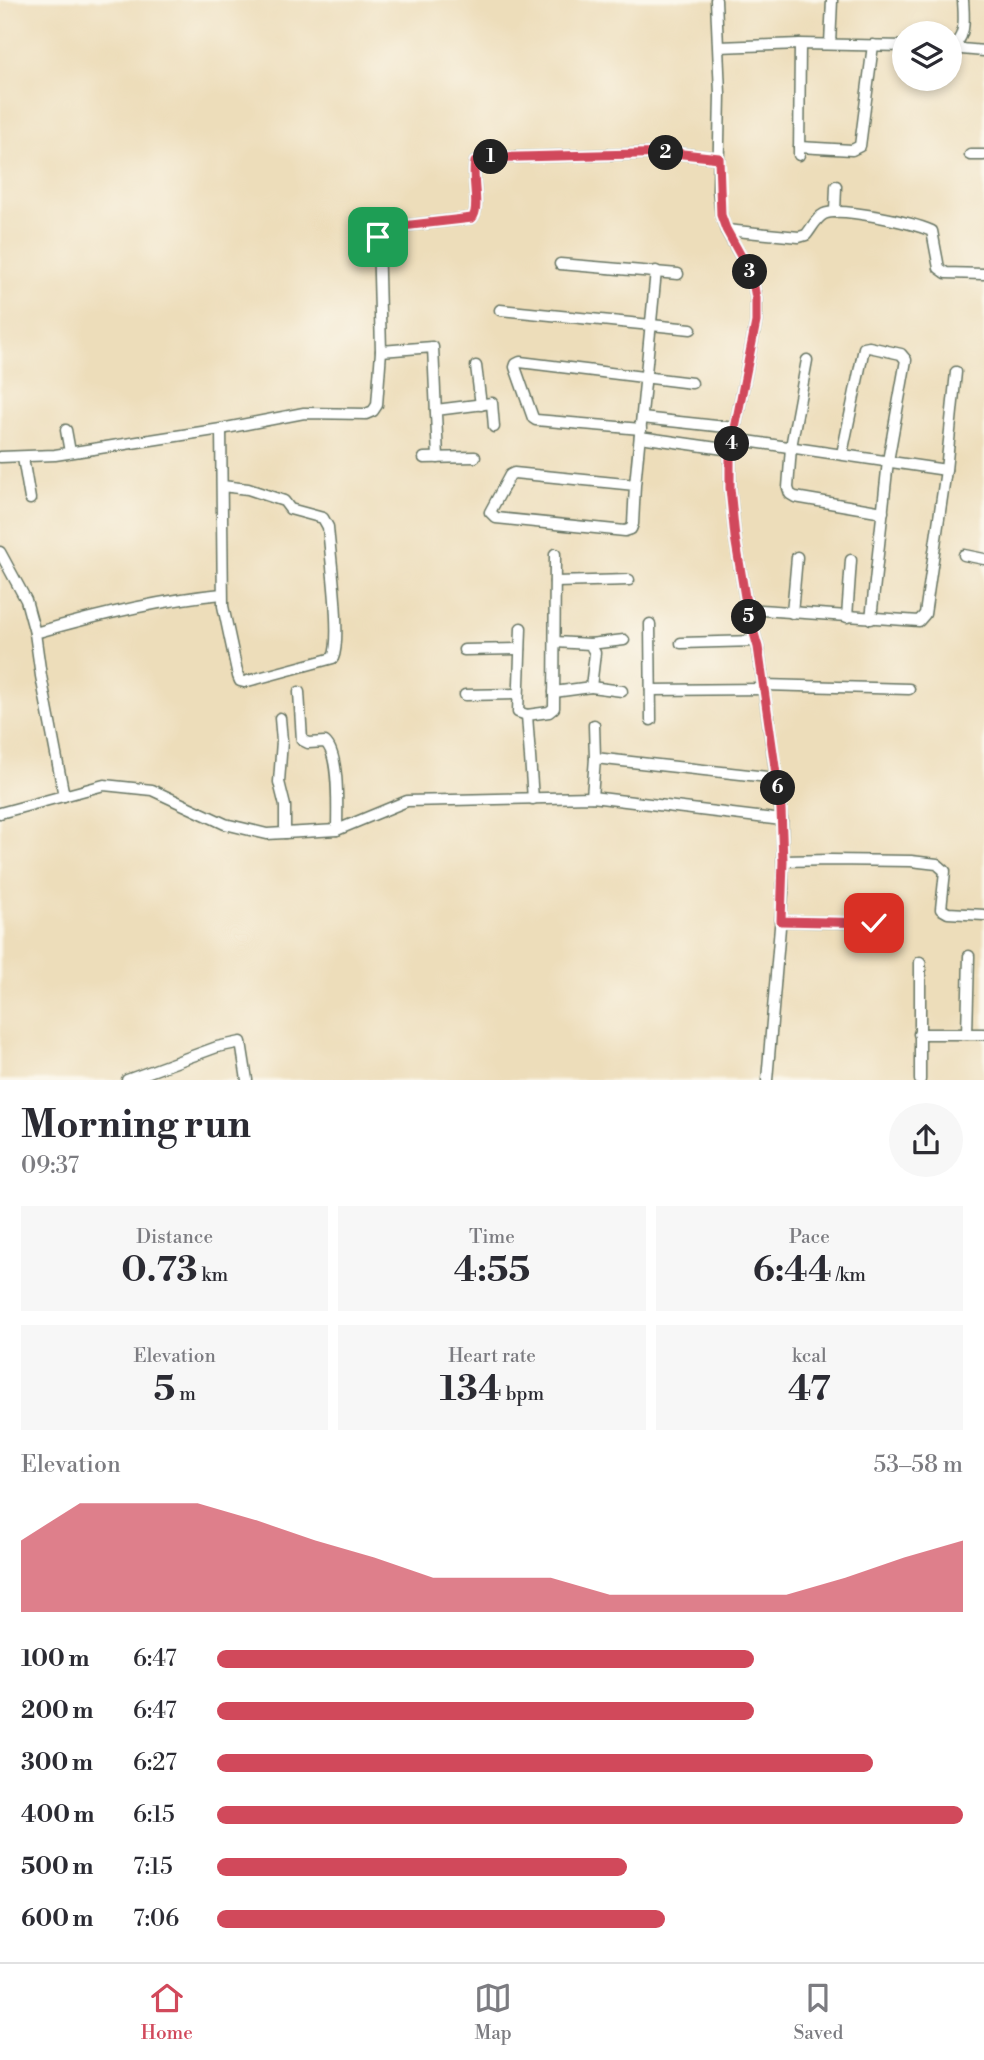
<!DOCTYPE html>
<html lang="en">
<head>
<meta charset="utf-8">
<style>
  :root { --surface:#fff; --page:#f7f7f7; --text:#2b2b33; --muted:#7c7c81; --line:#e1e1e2; --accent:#d1495b }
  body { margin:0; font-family:"Libre Bodoni",serif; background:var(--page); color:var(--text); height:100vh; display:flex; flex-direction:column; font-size:26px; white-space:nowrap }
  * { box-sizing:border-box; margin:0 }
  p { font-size:23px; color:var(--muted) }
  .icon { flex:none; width:38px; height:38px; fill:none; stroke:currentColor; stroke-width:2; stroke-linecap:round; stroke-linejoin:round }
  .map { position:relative; height:1080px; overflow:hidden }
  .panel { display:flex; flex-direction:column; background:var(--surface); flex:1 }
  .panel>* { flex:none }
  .tools { position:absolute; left:892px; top:21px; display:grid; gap:14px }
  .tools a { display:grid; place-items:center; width:70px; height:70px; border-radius:50%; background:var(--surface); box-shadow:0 4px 10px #0003; font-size:35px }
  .pin { position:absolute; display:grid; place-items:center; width:60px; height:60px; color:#fff; margin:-30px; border-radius:14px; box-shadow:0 4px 10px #0006 }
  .km { position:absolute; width:35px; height:35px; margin:-18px; border-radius:50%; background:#222; color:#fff; font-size:19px; line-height:35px; text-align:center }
  .round { display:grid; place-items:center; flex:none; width:74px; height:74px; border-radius:37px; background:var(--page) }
  .overview { display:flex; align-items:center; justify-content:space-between; height:119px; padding:0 21px }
  h1 { font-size:38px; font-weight:700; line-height:52px }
  .metrics { display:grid; grid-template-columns:repeat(3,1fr); gap:10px; height:119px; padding:7px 21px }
  .metrics div { display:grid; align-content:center; border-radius:0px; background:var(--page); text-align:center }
  .metrics b { font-size:35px; font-weight:700 }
  .metrics small { font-size:19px; font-weight:400 }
  .metrics p { font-size:19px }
  .chart { height:196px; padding:14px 21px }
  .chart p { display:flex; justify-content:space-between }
  .chart svg { width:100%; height:126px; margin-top:7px; fill:var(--accent); opacity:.7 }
  ul { padding:0 21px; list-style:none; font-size:23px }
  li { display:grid; grid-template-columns:112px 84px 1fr; align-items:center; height:52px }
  li i { height:18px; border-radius:9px; background:var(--accent) }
  .dock { display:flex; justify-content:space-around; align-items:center; height:98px; border-top:2px solid var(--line); background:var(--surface); font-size:19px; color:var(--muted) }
  .dock a { display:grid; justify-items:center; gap:4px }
  .dock .current { color:var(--accent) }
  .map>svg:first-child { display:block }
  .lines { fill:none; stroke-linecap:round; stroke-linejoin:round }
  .minor-casing { stroke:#677563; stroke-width:13 }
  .minor { stroke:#fff; stroke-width:10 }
  .route-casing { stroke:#fff; stroke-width:14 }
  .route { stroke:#d1495b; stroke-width:9 }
</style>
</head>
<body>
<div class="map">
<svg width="984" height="1080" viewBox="0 0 984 1080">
  <rect width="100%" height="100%" fill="#fbf7ec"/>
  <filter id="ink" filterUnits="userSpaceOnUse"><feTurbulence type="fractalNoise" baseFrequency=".0143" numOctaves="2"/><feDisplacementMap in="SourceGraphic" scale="14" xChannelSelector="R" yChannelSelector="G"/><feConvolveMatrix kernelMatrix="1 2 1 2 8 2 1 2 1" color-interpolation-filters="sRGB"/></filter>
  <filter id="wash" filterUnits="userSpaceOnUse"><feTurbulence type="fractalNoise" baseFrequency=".00686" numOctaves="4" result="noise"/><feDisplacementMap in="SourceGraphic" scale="28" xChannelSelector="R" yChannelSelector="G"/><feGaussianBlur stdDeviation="1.57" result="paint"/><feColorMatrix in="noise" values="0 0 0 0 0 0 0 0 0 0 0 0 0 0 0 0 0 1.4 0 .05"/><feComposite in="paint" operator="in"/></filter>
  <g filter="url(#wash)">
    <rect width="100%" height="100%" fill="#edddba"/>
  </g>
  <g filter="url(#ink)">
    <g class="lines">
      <g class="minor-casing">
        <g id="minor">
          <path d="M 716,0 L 720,94 L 718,190 L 721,215 L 726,230 L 752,276 L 756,298 L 756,322 L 730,454 L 730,488 L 735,537 L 747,609 L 758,647 L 782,820 L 783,892 L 767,1080"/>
          <path d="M 830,44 L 832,0"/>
          <path d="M 719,47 L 800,44 L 905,46"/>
          <path d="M 950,47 C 967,40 964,17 963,0"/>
          <path d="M 950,48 L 984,51"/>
          <path d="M 799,147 L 852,150 L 860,146 L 873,45"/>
          <path d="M 799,155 L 800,44"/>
          <path d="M 970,155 L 984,155"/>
          <path d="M 835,212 L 836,186"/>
          <path d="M 726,230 L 799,237 L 806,235 C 812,228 816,218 824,214 C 840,206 913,223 932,231 L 939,268 L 946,273 L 984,274"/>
          <path d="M 560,264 L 678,274"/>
          <path d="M 500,310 L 691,329"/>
          <path d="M 381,351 L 433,347 L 438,458"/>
          <path d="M 807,360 L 791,447 L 788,488 L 790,494 L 795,497 L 883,512"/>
          <path d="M 476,366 L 481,405"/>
          <path d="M 436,410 L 492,403 L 494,427"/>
          <path d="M 642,418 L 735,428"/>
          <path d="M 221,429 L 223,606 L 238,676 L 240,681 L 244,682 L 333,658 C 342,638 330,554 328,527 L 323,518 L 290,509 L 284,501 L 248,489 L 222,486"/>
          <path d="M 641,429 L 536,420 L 533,418 L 515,367 L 516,364 L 520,362 L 692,383"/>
          <path d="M 66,430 L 70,452"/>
          <path d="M 640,437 L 731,450"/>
          <path d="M 733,439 L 946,470"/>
          <path d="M 842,454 L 864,348 L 869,347 L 901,354 L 906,360 L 888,461 L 871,619"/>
          <path d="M 0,457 L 55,455 L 221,429 L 304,413 L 366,414 L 373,411 L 377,405 L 381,351 L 378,237 L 385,228 L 472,218 C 481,209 471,179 475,162 L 481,158 L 675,153 L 719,158"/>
          <path d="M 23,458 L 30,499"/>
          <path d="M 424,458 L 475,457"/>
          <path d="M 635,485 L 514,473 L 510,475 L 490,512 L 496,518 L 625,531 L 631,529 L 633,524 L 635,485 L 656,271"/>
          <path d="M 0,552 L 26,600 L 35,633"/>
          <path d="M 964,555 L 984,559"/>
          <path d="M 555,582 L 629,580"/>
          <path d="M 747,609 L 919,621 L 925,614 L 946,470 L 956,372"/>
          <path d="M 792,613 L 797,557"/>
          <path d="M 847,617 L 851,560"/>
          <path d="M 650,624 L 651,720"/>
          <path d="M 521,628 L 518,712 L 527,715"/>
          <path d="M 681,643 L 756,641"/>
          <path d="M 590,644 L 624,640"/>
          <path d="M 464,650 L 520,649"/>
          <path d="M 764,685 L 909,689"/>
          <path d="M 591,687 L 622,691"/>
          <path d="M 651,690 L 765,689"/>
          <path d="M 299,692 L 302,740 L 308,743 L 325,742 C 340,754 337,810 337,830"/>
          <path d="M 554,692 L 591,687 L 595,653 L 590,644 L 555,642"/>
          <path d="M 465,695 L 518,694"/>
          <path d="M 280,718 L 282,741 L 279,782 L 285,806 L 285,833"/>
          <path d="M 594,725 L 595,758"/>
          <path d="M 64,796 L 41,676 L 35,633 C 97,615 159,600 222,594"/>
          <path d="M 592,797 L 595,758 L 776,778"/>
          <path d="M 533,799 L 527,715 L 549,712 L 554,708 L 555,554"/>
          <path d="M 0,813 L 104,785 L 152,790 L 225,824 L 267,834 L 337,830 L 407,801 L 592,797 L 782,820"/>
          <path d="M 784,861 L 830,860 L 911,861 L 937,864 L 945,871 L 941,909 L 948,913 L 984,915"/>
          <path d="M 781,921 L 893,924"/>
          <path d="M 919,1034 L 984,1034"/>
          <path d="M 967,1034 L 969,956"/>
          <path d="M 127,1080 L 217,1047 L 241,1042 L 247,1080"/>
          <path d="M 920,1080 L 920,962"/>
        </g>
      </g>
      <use href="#minor" class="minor"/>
    </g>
  </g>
  <g class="lines" filter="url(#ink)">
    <g class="route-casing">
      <path id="route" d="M 378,237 L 385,228 L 472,218 C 481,209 471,179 475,162 L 481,158 L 674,153 L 719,158 L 721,215 L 726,229 L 752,276 L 756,298 L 756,322 L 730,454 L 730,488 L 735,537 L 747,609 L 758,647 L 781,809 L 783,861 L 781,921 L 874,923"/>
    </g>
    <use href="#route" class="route"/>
  </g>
</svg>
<div class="tools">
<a><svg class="icon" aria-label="layers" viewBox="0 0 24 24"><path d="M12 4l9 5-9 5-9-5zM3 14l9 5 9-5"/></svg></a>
</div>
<div class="pin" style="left:378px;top:237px;background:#1e9e55"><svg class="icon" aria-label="arrive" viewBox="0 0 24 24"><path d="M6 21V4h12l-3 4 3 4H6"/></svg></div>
<div class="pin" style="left:874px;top:923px;background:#d93025"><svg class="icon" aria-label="check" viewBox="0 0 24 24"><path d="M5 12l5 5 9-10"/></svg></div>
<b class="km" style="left:491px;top:157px">1</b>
<b class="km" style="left:666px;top:153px">2</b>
<b class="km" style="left:750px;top:272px">3</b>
<b class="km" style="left:732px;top:444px">4</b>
<b class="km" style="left:749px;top:617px">5</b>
<b class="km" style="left:778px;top:788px">6</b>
</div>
<section class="panel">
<div class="overview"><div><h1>Morning run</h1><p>09:37</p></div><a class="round"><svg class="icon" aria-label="share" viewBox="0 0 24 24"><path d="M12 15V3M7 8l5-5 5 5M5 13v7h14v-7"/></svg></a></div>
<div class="metrics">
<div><p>Distance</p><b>0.73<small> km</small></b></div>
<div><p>Time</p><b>4:55</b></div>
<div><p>Pace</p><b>6:44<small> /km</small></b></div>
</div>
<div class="metrics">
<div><p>Elevation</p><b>5<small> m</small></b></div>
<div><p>Heart rate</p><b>134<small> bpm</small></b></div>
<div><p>kcal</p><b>47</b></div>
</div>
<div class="chart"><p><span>Elevation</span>53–58 m</p>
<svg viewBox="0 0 160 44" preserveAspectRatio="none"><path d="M0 44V19L10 6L20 6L30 6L40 12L50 19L60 25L70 32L80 32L90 32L100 38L110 38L120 38L130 38L140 32L150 25L160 19V44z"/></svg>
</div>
<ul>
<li><b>100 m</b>6:47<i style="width:72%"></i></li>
<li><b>200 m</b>6:47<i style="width:72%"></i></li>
<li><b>300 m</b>6:27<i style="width:88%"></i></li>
<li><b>400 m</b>6:15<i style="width:100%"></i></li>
<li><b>500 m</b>7:15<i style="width:55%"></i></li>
<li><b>600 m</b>7:06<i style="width:60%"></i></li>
</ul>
</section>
<nav class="dock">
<a class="current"><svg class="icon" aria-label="home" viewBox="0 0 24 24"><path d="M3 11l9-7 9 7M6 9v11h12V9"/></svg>Home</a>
<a><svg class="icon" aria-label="map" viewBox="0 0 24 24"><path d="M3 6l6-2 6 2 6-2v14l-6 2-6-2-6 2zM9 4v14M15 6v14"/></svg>Map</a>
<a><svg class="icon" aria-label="saved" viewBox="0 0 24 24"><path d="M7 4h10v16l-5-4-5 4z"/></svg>Saved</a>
</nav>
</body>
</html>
